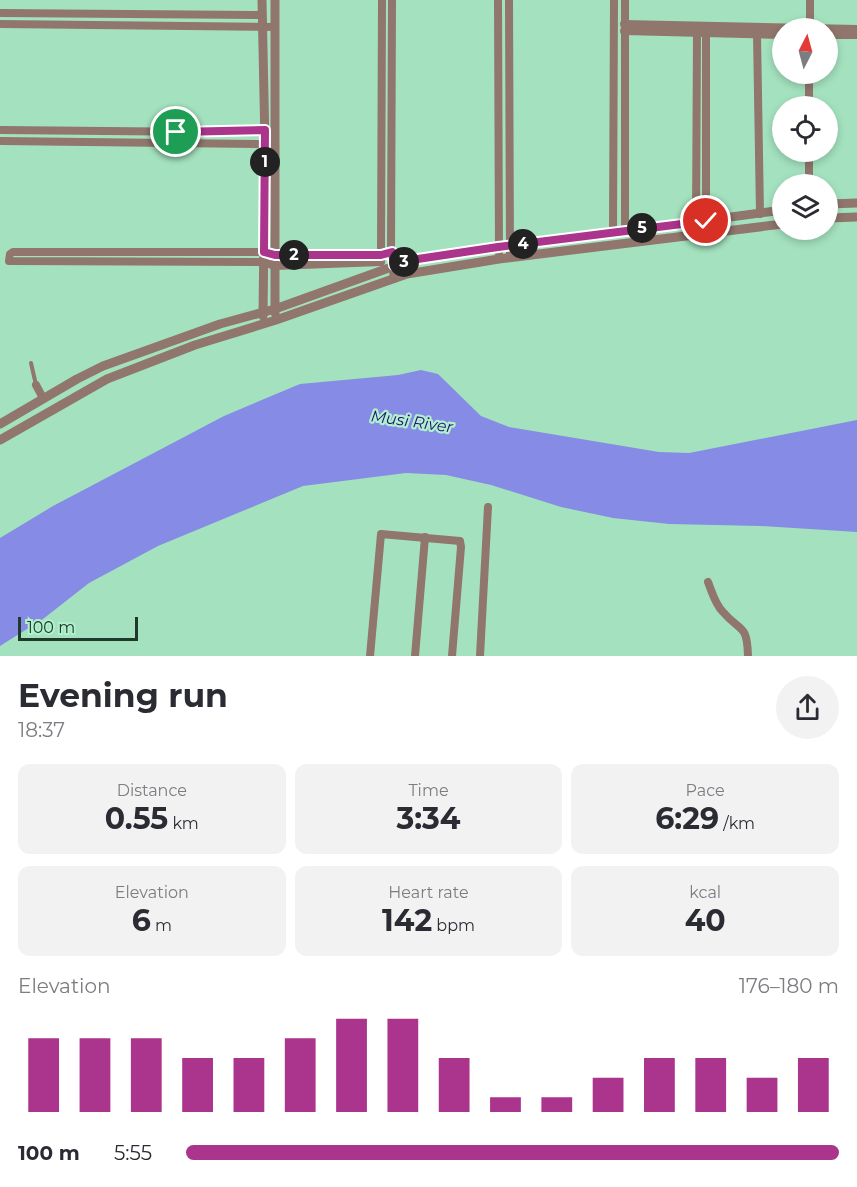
<!DOCTYPE html>
<html lang="en">
<head>
<meta charset="utf-8">
<style>
  :root { --surface:#fff; --page:#f2f2f3; --text:#2b2b33; --muted:#7c7c81; --accent:#ab358d }
  body { margin:0; font-family:Montserrat,sans-serif; background:var(--page); color:var(--text); height:100vh; display:flex; flex-direction:column; font-size:22px; white-space:nowrap }
  * { box-sizing:border-box; margin:0 }
  p { font-size:20px; color:var(--muted) }
  .icon { flex:none; width:33px; height:33px; fill:none; stroke:currentColor; stroke-width:2; stroke-linecap:round; stroke-linejoin:round }
  .map { position:relative; height:656px; overflow:hidden }
  .panel { display:flex; flex-direction:column; background:var(--surface); flex:1 }
  .panel>* { flex:none }
  .needle { width:39px; rotate:6deg }
  .tools { position:absolute; left:772px; top:18px; display:grid; gap:12px }
  .tools a { display:grid; place-items:center; width:66px; height:66px; border-radius:50%; background:var(--surface); box-shadow:0 3px 9px #0003; font-size:30px }
  .scale { position:absolute; left:18px; bottom:15px; width:120px; box-sizing:border-box; padding-left:6px; border:3px solid #20392b; border-top:0; font-size:16px; line-height:21px; white-space:nowrap; color:#20392b; -webkit-text-stroke:4px #b0f0cc; paint-order:stroke }
  .pin { position:absolute; display:grid; place-items:center; width:51px; height:51px; color:#fff; margin:-26px; border:3px solid #fff; border-radius:50%; box-shadow:0 2px 6px #0007 }
  .km { position:absolute; width:30px; height:30px; margin:-15px; border-radius:50%; background:#222; color:#fff; font-size:16px; line-height:30px; text-align:center }
  .round { display:grid; place-items:center; flex:none; width:63px; height:63px; border-radius:32px; background:var(--page) }
  .head { display:flex; align-items:center; justify-content:space-between; height:102px; padding:0 18px }
  h1 { font-size:33px; font-weight:700; line-height:45px }
  .figures { display:grid; grid-template-columns:repeat(3,1fr); gap:9px; height:102px; padding:6px 18px }
  .figures div { display:grid; align-content:center; border-radius:12px; background:var(--page); text-align:center }
  .figures b { font-size:30px; font-weight:700 }
  .figures small { font-size:16px; font-weight:400 }
  .figures p { font-size:16px }
  .chart { height:168px; padding:12px 18px }
  .chart p { display:flex; justify-content:space-between }
  .chart svg { width:100%; height:108px; margin-top:6px; stroke:var(--accent); stroke-width:6 }
  ul { padding:0 18px; list-style:none; font-size:20px }
  li { display:grid; grid-template-columns:96px 72px 1fr; align-items:center; height:45px }
  li i { height:15px; border-radius:8px; background:var(--accent) }
  .map>svg:first-child { display:block }
  .water { fill:#868be5 }
  .lines { fill:none; stroke-linecap:round; stroke-linejoin:round }
  .service { stroke:#90766c; stroke-width:4 }
  .minor { stroke:#90766c; stroke-width:8 }
  .tertiary { stroke:#90766c; stroke-width:9 }
  .route-casing { stroke:#fff; stroke-width:12 }
  .route { stroke:#ab358d; stroke-width:8 }
  .labels { text-anchor:middle; stroke-width:4.5; stroke-linejoin:round; paint-order:stroke }
  .water-label { font-size:16px; font-style:italic; fill:#250e78; stroke:#b0f0cc }
</style>
</head>
<body>
<div class="map">
<svg width="857" height="656" viewBox="0 0 857 656">
  <rect width="100%" height="100%" fill="#a4e2bf"/>
  <path class="water" d="M 421,370 L 438,374 L 481,416 L 509,427 L 659,452 L 689,453 L 857,420 L 857,532 L 760,526 L 669,524 L 613,518 L 561,507 L 491,485 L 446,475 L 406,473 L 303,486 L 158,546 L 89,583 L 43,619 L 0,646 L 0,538 L 53,506 L 224,416 L 300,384 L 398,375 Z"/>
  <g class="lines">
    <path class="service" d="M 31,363 L 36,385"/>
    <g class="minor">
      <path d="M 392,0 L 391,252 L 394,279"/>
      <path d="M 498,0 L 499,254"/>
      <path d="M 509,0 L 510,258"/>
      <path d="M 0,13 L 262,15"/>
      <path d="M 0,24 L 275,27"/>
      <path d="M 624,24 L 857,29"/>
      <path d="M 810,28 L 810,0"/>
      <path d="M 624,31 L 783,35"/>
      <path d="M 757,34 L 760,214"/>
      <path d="M 828,35 L 857,35"/>
      <path d="M 809,106 L 809,74"/>
      <path d="M 0,130 L 212,132 L 265,130"/>
      <path d="M 0,141 L 265,144"/>
      <path d="M 809,184 L 809,152"/>
      <path d="M 706,221 L 706,34"/>
      <path d="M 696,222 L 697,34"/>
      <path d="M 625,230 L 625,0"/>
      <path d="M 613,232 L 614,0"/>
      <path d="M 381,259 L 382,0"/>
      <path d="M 381,262 L 275,266 L 263,262 L 9,261 L 10,254 L 13,252 L 265,252 L 275,255 L 381,254 L 391,252"/>
      <path d="M 36,385 L 43,398"/>
      <path d="M 708,582 C 712,592 715,604 723,612 C 741,633 747,623 748,656"/>
      <path d="M 370,656 L 381,534 L 460,541 L 461,547 L 452,656"/>
      <path d="M 415,656 L 425,537"/>
      <path d="M 480,656 L 488,507"/>
    </g>
    <g class="tertiary">
      <path d="M 262,0 L 265,144 L 263,316"/>
      <path d="M 275,0 L 275,313"/>
      <path d="M 828,204 L 857,203"/>
      <path d="M 828,218 L 857,217"/>
      <path d="M 0,424 L 77,379 L 103,366 L 220,324 L 275,309 L 411,260 L 783,210"/>
      <path d="M 0,440 L 107,379 L 195,345 L 276,320 L 407,274 L 499,259 L 783,224"/>
    </g>
  </g>
  <g class="lines">
    <g class="route-casing">
      <path id="route" d="M 176,132 L 265,130 L 264,252 L 275,255 L 381,255 L 392,252 L 394,265 L 411,260 L 498,247 L 706,221"/>
    </g>
    <use href="#route" class="route"/>
  </g>
  <g class="labels">
    <g class="water-label">
      <text transform="translate(412 421) rotate(8)" y="6">Musi River</text>
    </g>
  </g>
</svg>
<div class="tools">
<a><svg class="needle" viewBox="-14 -14 28 28"><path d="M0-13l5 13h-10z" fill="#e53935"/><path d="M0 13l5-13h-10z" fill="#7c7c81"/></svg></a>
<a><svg class="icon" aria-label="locate" viewBox="0 0 24 24"><circle cx="12" cy="12" r="6"/><path d="M12 2v4M12 18v4M2 12h4M18 12h4"/></svg></a>
<a><svg class="icon" aria-label="layers" viewBox="0 0 24 24"><path d="M12 4l9 5-9 5-9-5zM3 14l9 5 9-5"/></svg></a>
</div>
<div class="scale">100 m</div>
<div class="pin" style="left:176px;top:132px;background:#1e9e55"><svg class="icon" aria-label="arrive" viewBox="0 0 24 24"><path d="M6 21V4h12l-3 4 3 4H6"/></svg></div>
<div class="pin" style="left:706px;top:221px;background:#d93025"><svg class="icon" aria-label="check" viewBox="0 0 24 24"><path d="M5 12l5 5 9-10"/></svg></div>
<b class="km" style="left:265px;top:162px">1</b>
<b class="km" style="left:294px;top:255px">2</b>
<b class="km" style="left:404px;top:262px">3</b>
<b class="km" style="left:523px;top:244px">4</b>
<b class="km" style="left:642px;top:228px">5</b>
</div>
<section class="panel">
<div class="head"><div><h1>Evening run</h1><p>18:37</p></div><a class="round"><svg class="icon" aria-label="share" viewBox="0 0 24 24"><path d="M12 15V3M7 8l5-5 5 5M5 13v7h14v-7"/></svg></a></div>
<div class="figures">
<div><p>Distance</p><b>0.55<small> km</small></b></div>
<div><p>Time</p><b>3:34</b></div>
<div><p>Pace</p><b>6:29<small> /km</small></b></div>
</div>
<div class="figures">
<div><p>Elevation</p><b>6<small> m</small></b></div>
<div><p>Heart rate</p><b>142<small> bpm</small></b></div>
<div><p>kcal</p><b>40</b></div>
</div>
<div class="chart"><p><span>Elevation</span>176–180 m</p>
<svg viewBox="0 0 160 44" preserveAspectRatio="none"><path d="M5 44V14M15 44V14M25 44V14M35 44V22M45 44V22M55 44V14M65 44V6M75 44V6M85 44V22M95 44V38M105 44V38M115 44V30M125 44V22M135 44V22M145 44V30M155 44V22"/></svg>
</div>
<ul>
<li><b>100 m</b>5:55<i style="width:100%"></i></li>
</ul>
</section>
</body>
</html>
